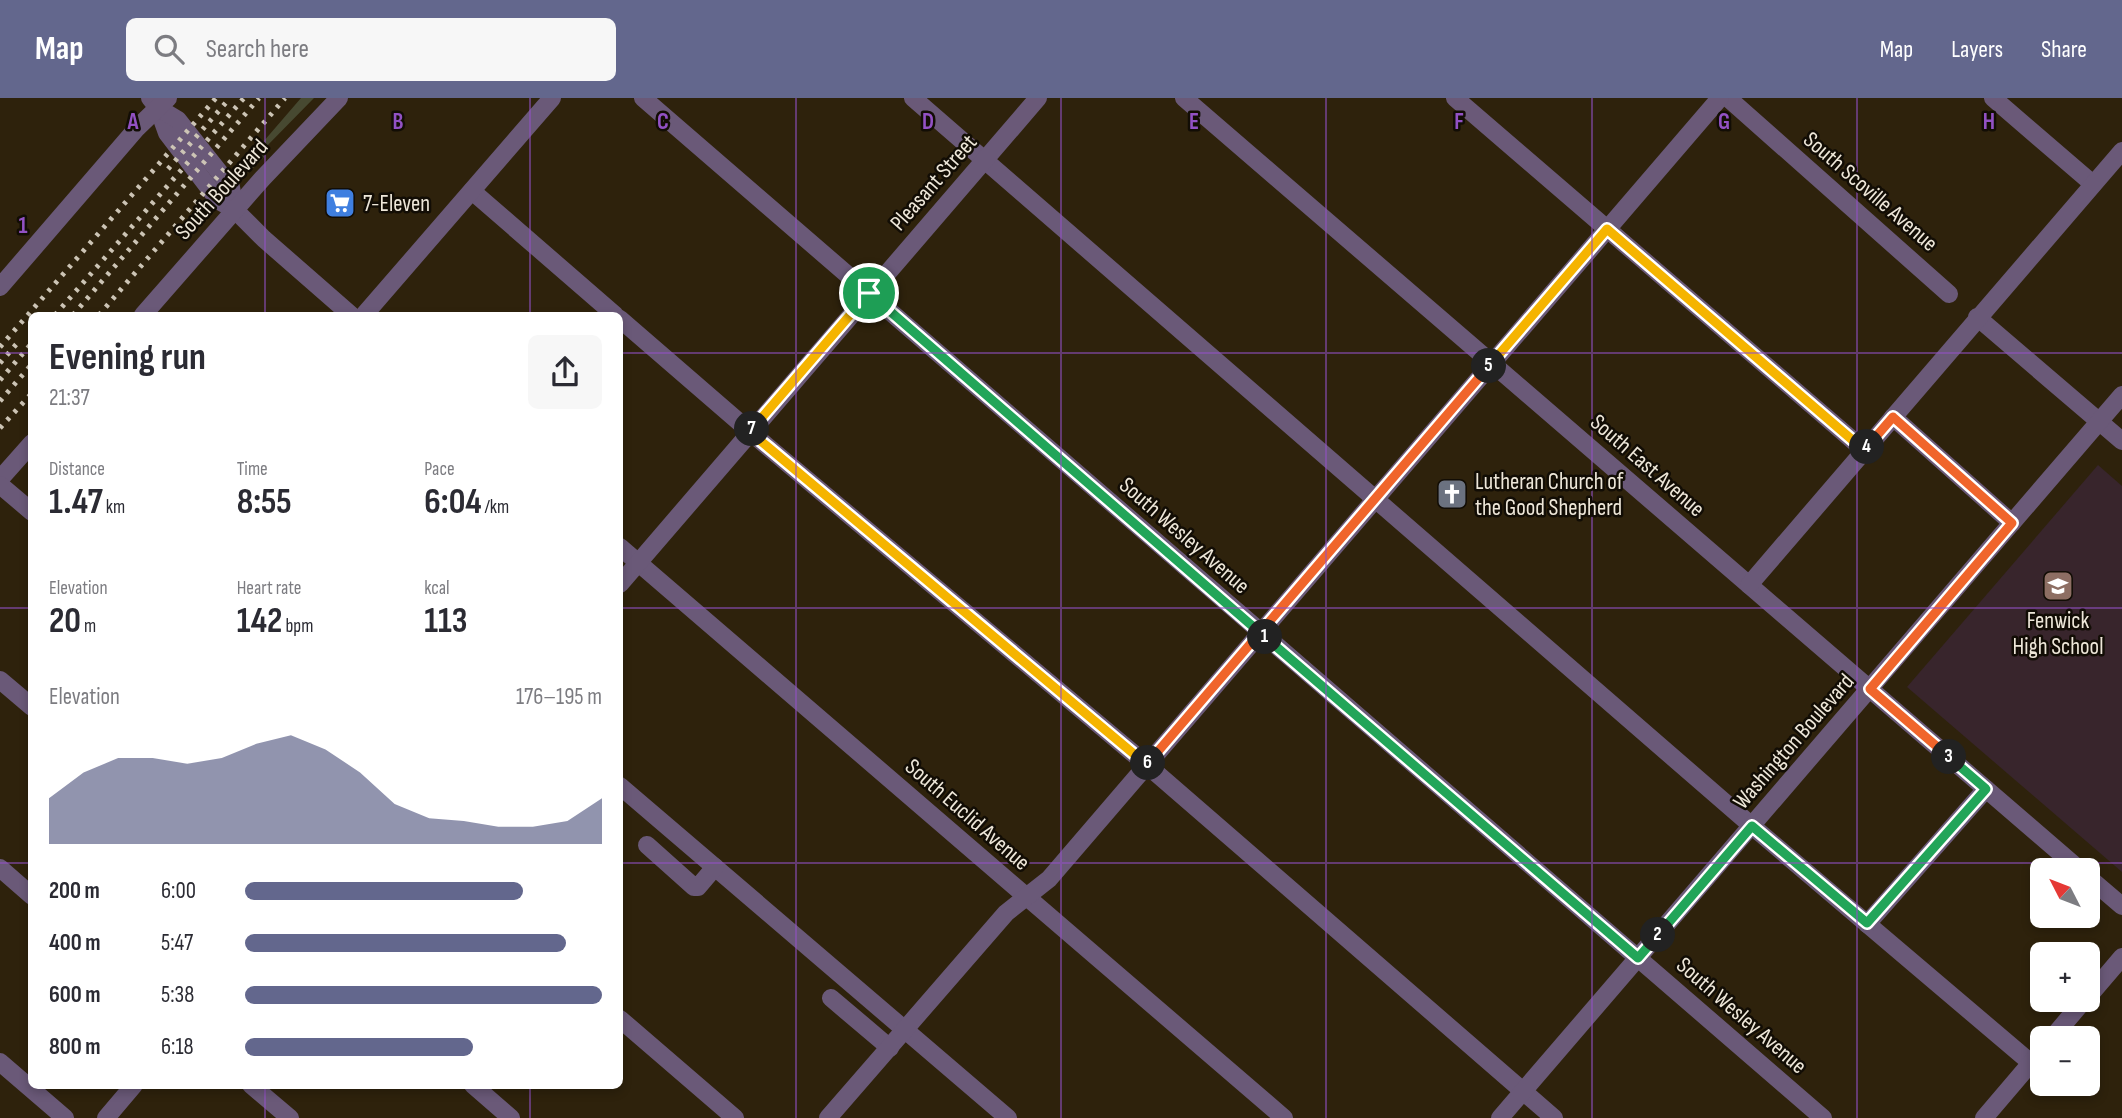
<!DOCTYPE html>
<html lang="en">
<head>
<meta charset="utf-8">
<style>
  :root { --surface:#fff; --page:#f7f7f7; --text:#2b2b33; --muted:#7c7c81; --accent:#63678d }
  body { margin:0; font-family:"Sofia Sans Condensed",sans-serif; background:var(--page); color:var(--text); height:100vh; display:flex; flex-direction:column; font-size:26px; white-space:nowrap }
  * { box-sizing:border-box; margin:0 }
  p { font-size:23px; color:var(--muted) }
  .icon { flex:none; width:38px; height:38px; fill:none; stroke:currentColor; stroke-width:2; stroke-linecap:round; stroke-linejoin:round }
  .map { position:relative; flex:1; overflow:hidden }
  .side { position:absolute; left:28px; top:214px; width:595px; height:777px; display:flex; flex-direction:column; background:var(--surface); border-radius:10px; box-shadow:0 4px 10px #0003 }
  .side>* { flex:none }
  .needle { width:46px; rotate:312deg }
  .tools { position:absolute; left:2030px; top:760px; display:grid; gap:14px }
  .tools a { display:grid; place-items:center; width:70px; height:70px; border-radius:10px; background:var(--surface); box-shadow:0 4px 10px #0003; font-size:35px }
  .pin { position:absolute; display:grid; place-items:center; width:60px; height:60px; color:#fff; margin:-30px; border:4px solid #fff; border-radius:50%; box-shadow:0 2px 7px #0007 }
  .km { position:absolute; width:35px; height:35px; margin:-18px; border-radius:50%; background:#222; color:#fff; font-size:19px; line-height:35px; text-align:center }
  .round { display:grid; place-items:center; flex:none; width:74px; height:74px; border-radius:10px; background:var(--page) }
  .headline { display:flex; align-items:center; justify-content:space-between; height:119px; padding:0 21px }
  h1 { font-size:38px; font-weight:700; line-height:52px }
  .metrics { display:grid; grid-template-columns:repeat(3,1fr); gap:10px; height:119px; padding:7px 21px }
  .metrics div { display:grid; align-content:center }
  .metrics b { font-size:35px; font-weight:700 }
  .metrics small { font-size:19px; font-weight:400 }
  .metrics p { font-size:19px }
  .chart { height:196px; padding:14px 21px }
  .chart p { display:flex; justify-content:space-between }
  .chart svg { width:100%; height:126px; margin-top:7px; fill:var(--accent); opacity:.7 }
  ul { padding:0 21px; list-style:none; font-size:23px }
  li { display:grid; grid-template-columns:112px 84px 1fr; align-items:center; height:52px }
  li i { height:18px; border-radius:9px; background:var(--accent) }
  header { display:flex; align-items:center; gap:42px; box-sizing:border-box; height:98px; padding:0 35px; background:var(--accent); color:#fff }
  header strong { font-size:33px }
  nav { display:flex; gap:38px; margin-inline-start:auto; font-size:24px }
  .search { width:490px; height:63px; background:var(--page); display:flex; align-items:center; gap:18px; box-sizing:border-box; padding:0 24px; border-radius:10px; color:var(--muted); font-size:26px }
  .map>svg:first-child { display:block }
  .education { fill:#38252c }
  .green { fill:#474931 }
  .lines { fill:none; stroke-linecap:round; stroke-linejoin:round }
  .minor { stroke:#6a5978; stroke-width:18 }
  .rail { stroke:#ccc4b5; stroke-width:5; stroke-dasharray:3.5 7; stroke-linecap:butt }
  .split-1-casing { stroke:#fff; stroke-width:14 }
  .split-2-casing { stroke:#fff; stroke-width:14 }
  .split-3-casing { stroke:#fff; stroke-width:14 }
  .split-4-casing { stroke:#fff; stroke-width:14 }
  .split-5-casing { stroke:#fff; stroke-width:14 }
  .split-6-casing { stroke:#fff; stroke-width:14 }
  .split-7-casing { stroke:#fff; stroke-width:14 }
  .split-8-casing { stroke:#fff; stroke-width:14 }
  .split-1 { stroke:#22a559; stroke-width:9 }
  .split-2 { stroke:#22a559; stroke-width:9 }
  .split-3 { stroke:#22a559; stroke-width:9 }
  .split-4 { stroke:#f0652b; stroke-width:9 }
  .split-5 { stroke:#f5b400; stroke-width:9 }
  .split-6 { stroke:#f0652b; stroke-width:9 }
  .split-7 { stroke:#f5b400; stroke-width:9 }
  .split-8 { stroke:#f5b400; stroke-width:9 }
  .grid { fill:none; stroke:#9251c4; stroke-width:2; stroke-opacity:0.55 }
  .labels { text-anchor:middle; stroke-width:5; stroke-linejoin:round; paint-order:stroke }
  .street-label { font-size:23px; fill:#eee7d9; stroke:#120d05 }
  .poi-label { font-size:23px; fill:#eee7d9; stroke:#120d05; text-anchor:start }
  .grid-label { font-size:23px; text-anchor:middle; font-weight:bold; fill:#9251c4; stroke:#120d05; stroke-width:5; stroke-linejoin:round; paint-order:stroke }
</style>
</head>
<body>
<header>
<strong>Map</strong>
<div class="search"><svg class="icon" aria-label="search" viewBox="0 0 24 24"><circle cx="10" cy="10" r="6"/><path d="M15 15l6 6"/></svg>Search here</div>
<nav><a>Map</a><a>Layers</a><a>Share</a></nav>
</header>
<div class="map">
<svg width="2122" height="1020" viewBox="0 0 2122 1020">
  <rect width="100%" height="100%" fill="#2e220c"/>
  <path class="education" d="M 2098,367 L 2122,388 L 2122,774 L 1907,589 Z"/>
  <path class="green" d="M 301,0 L 314,0 L 264,51 L 264,59 L 248,75 L 244,66 Z"/>
  <g class="lines">
    <g class="minor">
      <path d="M 150,0 L 158,10 L 167,35 L 219,103 L 235,112 L 264,141 L 351,217"/>
      <path d="M 643,0 L 1823,1020"/>
      <path d="M 913,0 L 1752,728 L 2031,965"/>
      <path d="M 1184,0 L 2080,772"/>
      <path d="M 1455,0 L 1864,352"/>
      <path d="M 1728,0 L 1949,196"/>
      <path d="M 1993,0 L 2093,86"/>
      <path d="M 158,10 L 178,22 L 231,89 L 235,112"/>
      <path d="M 472,93 L 615,217"/>
      <path d="M 0,189 L 137,30 L 168,0"/>
      <path d="M 143,217 L 262,81 L 339,0"/>
      <path d="M 364,217 L 552,0"/>
      <path d="M 1977,219 L 2122,343"/>
      <path d="M 620,221 L 768,349 L 1147,667 L 1554,1020"/>
      <path d="M 1893,319 L 2012,425"/>
      <path d="M 0,381 L 32,345"/>
      <path d="M 0,387 L 32,414"/>
      <path d="M 620,449 L 1284,1020"/>
      <path d="M 620,486 L 1038,0"/>
      <path d="M 1749,487 L 2122,53"/>
      <path d="M 0,582 L 32,609"/>
      <path d="M 620,688 L 1008,1020"/>
      <path d="M 647,747 L 694,789 L 698,789 L 715,769"/>
      <path d="M 0,770 L 32,798"/>
      <path d="M 2088,779 L 2122,808"/>
      <path d="M 1867,826 L 1986,691"/>
      <path d="M 2088,899 L 2122,859"/>
      <path d="M 831,900 L 890,950"/>
      <path d="M 620,921 L 735,1020"/>
      <path d="M 2052,940 L 2085,901"/>
      <path d="M 0,964 L 65,1020"/>
      <path d="M 251,987 L 290,1020"/>
      <path d="M 473,987 L 511,1020"/>
      <path d="M 106,1020 L 134,987"/>
      <path d="M 828,1020 L 1006,815 L 1049,781 L 1720,0"/>
      <path d="M 1500,1020 L 2122,297"/>
      <path d="M 1984,1020 L 2042,952"/>
    </g>
    <g class="rail">
      <path d="M 168,71 L 230,0"/>
      <path d="M 55,217 L 244,0"/>
      <path d="M 73,217 L 259,0"/>
      <path d="M 99,217 L 285,0"/>
      <path d="M 0,249 L 216,0"/>
      <path d="M 0,265 L 20,242"/>
      <path d="M 0,282 L 32,245"/>
      <path d="M 0,303 L 32,266"/>
      <path d="M 0,330 L 32,295"/>
    </g>
  </g>
  <g class="lines">
    <g class="split-1-casing">
      <path id="split-1" d="M 869,195 L 1265,539"/>
    </g>
    <g class="split-2-casing">
      <path id="split-2" d="M 1265,539 L 1638,860 L 1658,837"/>
    </g>
    <g class="split-3-casing">
      <path id="split-3" d="M 1658,837 L 1752,728 L 1867,825 L 1986,691 L 1949,659"/>
    </g>
    <g class="split-4-casing">
      <path id="split-4" d="M 1867,349 L 1893,319 L 2012,425 L 1870,591 L 1949,659"/>
    </g>
    <g class="split-5-casing">
      <path id="split-5" d="M 1489,268 L 1607,131 L 1864,352 L 1867,349"/>
    </g>
    <g class="split-6-casing">
      <path id="split-6" d="M 1148,665 L 1489,268"/>
    </g>
    <g class="split-7-casing">
      <path id="split-7" d="M 752,331 L 750,334 L 768,349 L 1147,667 L 1148,665"/>
    </g>
    <g class="split-8-casing">
      <path id="split-8" d="M 752,331 L 869,195"/>
    </g>
    <use href="#split-1" class="split-1"/>
    <use href="#split-2" class="split-2"/>
    <use href="#split-3" class="split-3"/>
    <use href="#split-4" class="split-4"/>
    <use href="#split-5" class="split-5"/>
    <use href="#split-6" class="split-6"/>
    <use href="#split-7" class="split-7"/>
    <use href="#split-8" class="split-8"/>
  </g>
  <path class="grid" d="M 265,0 L 265,217M 530,0 L 530,217M 796,0 L 796,1020M 1061,0 L 1061,1020M 1326,0 L 1326,1020M 1592,0 L 1592,1020M 1857,0 L 1857,1020M 0,255 L 32,255M 620,255 L 2122,255M 0,510 L 32,510M 620,510 L 2122,510M 0,765 L 32,765M 620,765 L 2122,765M 265,987 L 265,1020M 530,987 L 530,1020"/>
  <defs>
    <g id="supermarket-square" transform="scale(1.575)"><rect x="-9" y="-9" width="18" height="18" rx="4" fill="#3f7fe0" stroke="#120d05"/><path d="M-6-5.5h2.5l.6 2H6L4.5 2H-2.5L-4.4-4H-6ZM-1.5 3.2a1.3 1.3 0 1 0 .1 0ZM3 3.2a1.3 1.3 0 1 0 .1 0Z" fill="#fff"/></g>
    <g id="church-square" transform="scale(1.575)"><rect x="-9" y="-9" width="18" height="18" rx="4" fill="#6b7280" stroke="#120d05"/><path d="M-1.2-6h2.4v3.5h3.3v2.4h-3.3V6h-2.4V-.1h-3.3v-2.4h3.3Z" fill="#fff"/></g>
    <g id="school-square" transform="scale(1.575)"><rect x="-9" y="-9" width="18" height="18" rx="4" fill="#8d6e63" stroke="#120d05"/><path d="M0-5L7-2L0 1L-7-2ZM-4 1L0 2.5L4 1V4Q0 6-4 4Z" fill="#fff"/></g>
  </defs>
  <g fill-rule="evenodd">
    <use href="#supermarket-square" x="340" y="105"/>
    <use href="#church-square" x="1452" y="396"/>
    <use href="#school-square" x="2058" y="488"/>
  </g>
  <g class="labels">
    <g class="street-label">
      <text transform="translate(933 84) rotate(-49)" y="8">Pleasant Street</text>
      <text transform="translate(221 91) rotate(-48)" y="8">South Boulevard</text>
      <text transform="translate(1871 93) rotate(41)" y="8">South Scoville Avenue</text>
      <text transform="translate(1648 367) rotate(41)" y="8">South East Avenue</text>
      <text transform="translate(1185 437) rotate(41)" y="8">South Wesley Avenue</text>
      <text transform="translate(1793 643) rotate(-49)" y="8">Washington Boulevard</text>
      <text transform="translate(968 716) rotate(41)" y="8">South Euclid Avenue</text>
      <text transform="translate(1742 917) rotate(41)" y="8">South Wesley Avenue</text>
    </g>
    <g class="poi-label">
      <text x="363" y="113">7-Eleven</text>
      <text x="1475" y="391">Lutheran Church of<tspan x="1475" dy="26">the Good Shepherd</tspan></text>
      <text x="2058" y="530" text-anchor="middle">Fenwick<tspan x="2058" dy="26">High School</tspan></text>
    </g>
  </g>
  <g class="grid-label">
    <text x="133" y="31">A</text>
    <text x="398" y="31">B</text>
    <text x="663" y="31">C</text>
    <text x="928" y="31">D</text>
    <text x="1194" y="31">E</text>
    <text x="1459" y="31">F</text>
    <text x="1724" y="31">G</text>
    <text x="1989" y="31">H</text>
    <text x="23" y="135">1</text>
  </g>
</svg>
<div class="tools">
<a><svg class="needle" viewBox="-14 -14 28 28"><path d="M0-13l5 13h-10z" fill="#e53935"/><path d="M0 13l5-13h-10z" fill="#7c7c81"/></svg></a>
<a>+</a>
<a>−</a>
</div>
<div class="pin" style="left:869px;top:195px;background:#1e9e55"><svg class="icon" aria-label="arrive" viewBox="0 0 24 24"><path d="M6 21V4h12l-3 4 3 4H6"/></svg></div>
<b class="km" style="left:1265px;top:539px">1</b>
<b class="km" style="left:1658px;top:837px">2</b>
<b class="km" style="left:1949px;top:659px">3</b>
<b class="km" style="left:1867px;top:349px">4</b>
<b class="km" style="left:1489px;top:268px">5</b>
<b class="km" style="left:1148px;top:665px">6</b>
<b class="km" style="left:752px;top:331px">7</b>
<section class="side">
<div class="headline"><div><h1>Evening run</h1><p>21:37</p></div><a class="round"><svg class="icon" aria-label="share" viewBox="0 0 24 24"><path d="M12 15V3M7 8l5-5 5 5M5 13v7h14v-7"/></svg></a></div>
<div class="metrics">
<div><p>Distance</p><b>1.47<small> km</small></b></div>
<div><p>Time</p><b>8:55</b></div>
<div><p>Pace</p><b>6:04<small> /km</small></b></div>
</div>
<div class="metrics">
<div><p>Elevation</p><b>20<small> m</small></b></div>
<div><p>Heart rate</p><b>142<small> bpm</small></b></div>
<div><p>kcal</p><b>113</b></div>
</div>
<div class="chart"><p><span>Elevation</span>176–195 m</p>
<svg viewBox="0 0 160 44" preserveAspectRatio="none"><path d="M0 44V28L10 19L20 14L30 14L40 16L50 14L60 9L70 6L80 11L90 19L100 30L110 35L120 36L130 38L140 38L150 36L160 28V44z"/></svg>
</div>
<ul>
<li><b>200 m</b>6:00<i style="width:78%"></i></li>
<li><b>400 m</b>5:47<i style="width:90%"></i></li>
<li><b>600 m</b>5:38<i style="width:100%"></i></li>
<li><b>800 m</b>6:18<i style="width:64%"></i></li>
</ul>
</section>
</div>
</body>
</html>
